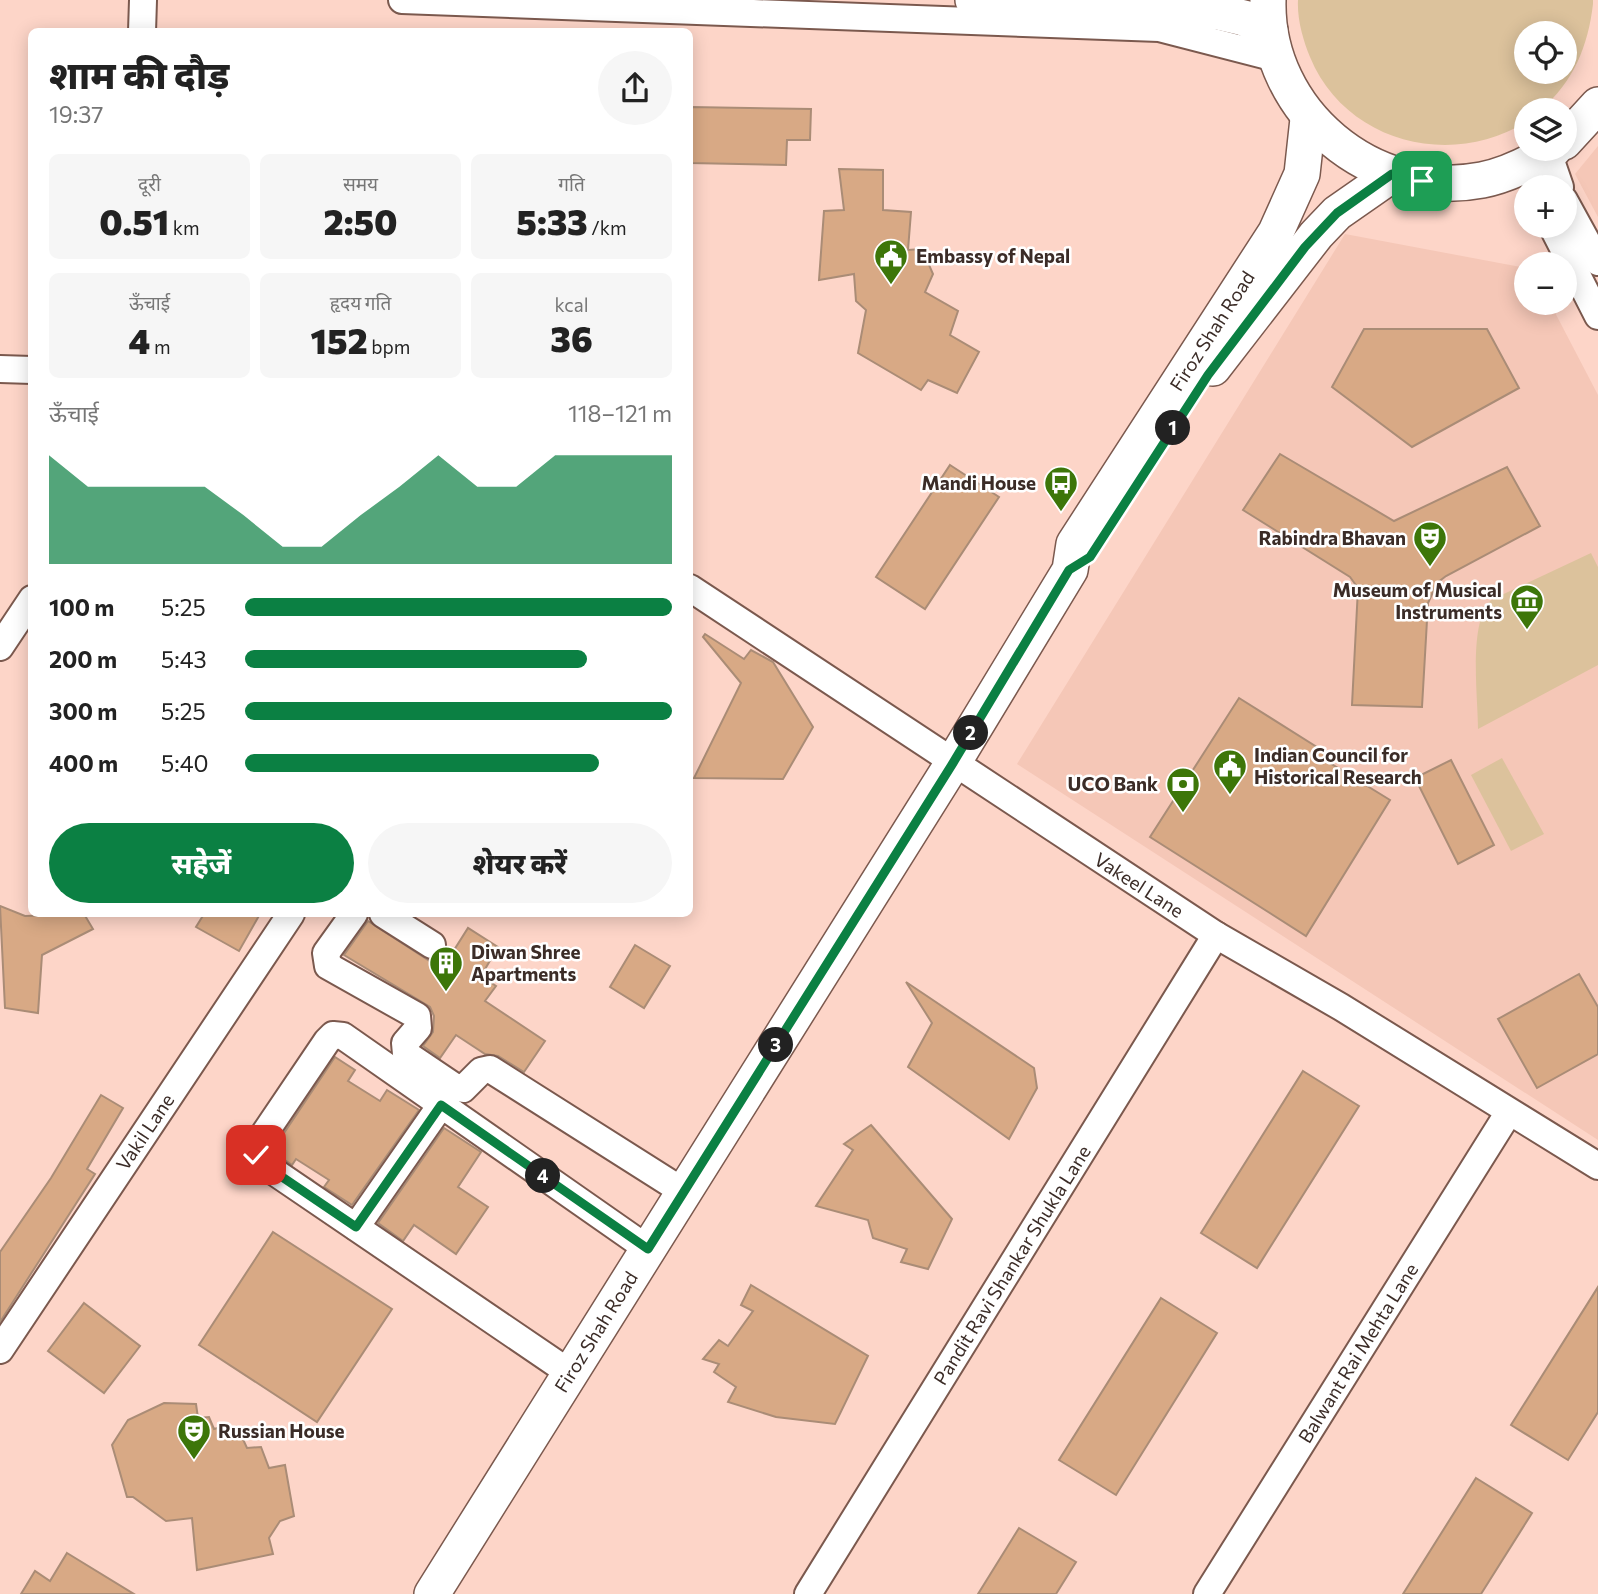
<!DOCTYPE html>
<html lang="hi">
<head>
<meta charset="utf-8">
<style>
  :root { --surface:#fff; --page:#f6f6f6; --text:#222; --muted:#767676; --accent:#0b8043 }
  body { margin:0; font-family:Commissioner,"Noto Sans Devanagari",sans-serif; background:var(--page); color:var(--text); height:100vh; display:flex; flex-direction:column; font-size:26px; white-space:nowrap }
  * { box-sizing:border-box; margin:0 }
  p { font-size:23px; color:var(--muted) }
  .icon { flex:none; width:38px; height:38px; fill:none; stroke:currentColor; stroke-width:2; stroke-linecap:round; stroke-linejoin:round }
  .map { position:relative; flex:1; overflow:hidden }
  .sheet { position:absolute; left:28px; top:28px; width:665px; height:889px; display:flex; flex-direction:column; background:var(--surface); border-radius:10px; box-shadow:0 4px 18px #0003 }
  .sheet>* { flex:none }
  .controls { position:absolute; left:1514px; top:21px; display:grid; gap:14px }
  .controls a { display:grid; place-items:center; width:63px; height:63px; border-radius:50%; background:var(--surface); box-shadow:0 4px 18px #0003; font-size:35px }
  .pin { position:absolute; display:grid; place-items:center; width:60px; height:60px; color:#fff; margin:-30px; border-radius:14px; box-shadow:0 4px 10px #0006 }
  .km { position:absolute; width:35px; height:35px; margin:-18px; border-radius:50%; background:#222; color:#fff; font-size:19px; line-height:35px; text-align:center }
  .round { display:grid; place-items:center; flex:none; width:74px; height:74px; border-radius:37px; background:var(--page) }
  .head { display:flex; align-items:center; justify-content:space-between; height:119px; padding:0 21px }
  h1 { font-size:38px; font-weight:800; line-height:52px }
  .stats { display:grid; grid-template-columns:repeat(3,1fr); gap:10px; height:119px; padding:7px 21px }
  .stats div { display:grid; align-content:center; border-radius:10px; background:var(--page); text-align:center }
  .stats b { font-size:35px; font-weight:800 }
  .stats small { font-size:19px; font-weight:400 }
  .stats p { font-size:19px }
  .chart { height:196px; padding:14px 21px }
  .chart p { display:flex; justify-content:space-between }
  .chart svg { width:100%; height:126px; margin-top:7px; fill:var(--accent); opacity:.7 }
  .primary-button { display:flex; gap:14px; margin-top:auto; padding:14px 21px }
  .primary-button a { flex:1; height:80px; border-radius:42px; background:var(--accent); color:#fff; font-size:28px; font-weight:800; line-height:80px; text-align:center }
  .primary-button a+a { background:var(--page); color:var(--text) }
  ul { padding:0 21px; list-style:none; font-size:23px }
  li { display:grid; grid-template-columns:112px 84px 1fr; align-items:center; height:52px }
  li i { height:18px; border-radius:9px; background:var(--accent) }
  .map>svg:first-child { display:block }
  .built { fill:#f5c7b7 }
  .green { fill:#dcc29c; fill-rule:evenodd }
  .building { fill:#d8a985; stroke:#aa8c76; stroke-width:2 }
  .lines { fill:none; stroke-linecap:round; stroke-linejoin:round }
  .minor-casing { stroke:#7b594e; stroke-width:30 }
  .major-casing { stroke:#7b594e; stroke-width:38 }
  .minor { stroke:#fff; stroke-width:26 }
  .major { stroke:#fff; stroke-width:35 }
  .route-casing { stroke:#fff; stroke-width:14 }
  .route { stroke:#0b8043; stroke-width:9 }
  .labels { text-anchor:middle; stroke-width:5; stroke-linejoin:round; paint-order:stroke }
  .poi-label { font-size:19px; font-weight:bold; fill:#3b2c27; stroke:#fff; text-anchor:start }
  .street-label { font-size:19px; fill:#3b2c27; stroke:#fff }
</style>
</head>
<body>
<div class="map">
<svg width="1598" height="1594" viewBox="0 0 1598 1594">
  <rect width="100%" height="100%" fill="#fdd5c8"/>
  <g class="built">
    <path d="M 1598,146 L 1598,217 L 1575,174 Z"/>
    <path d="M 1345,234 L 1526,268 L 1526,303 L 1550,303 L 1598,395 L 1598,1140 L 1017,764 Z"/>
  </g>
  <g class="green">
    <path d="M 1298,0 L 1593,0 L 1593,4 C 1588,46 1574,81 1541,110 L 1526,110 L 1526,122 C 1450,169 1345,142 1310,57 C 1303,40 1297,19 1298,0 ZM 1526,33 L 1564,33 L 1564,72 L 1526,72 Z"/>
    <path d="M 1591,553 L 1598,567 L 1598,665 L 1478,729 C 1478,696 1468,623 1491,600 Z"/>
    <path d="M 1502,758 L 1544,834 L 1511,851 L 1471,775 Z"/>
  </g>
  <g class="building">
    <path d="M 690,107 L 811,109 L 810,140 L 787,140 L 786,165 L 690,163 Z"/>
    <path d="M 839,169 L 883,170 L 883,210 L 911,212 L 908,250 L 922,249 L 933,274 L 925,292 L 958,311 L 950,335 L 979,352 L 957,393 L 928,380 L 921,390 L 858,353 L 866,310 L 856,301 L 854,274 L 819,280 L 824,211 L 844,210 Z"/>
    <path d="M 1364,329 L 1487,329 L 1519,388 L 1412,447 L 1332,387 Z"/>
    <path d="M 1280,454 L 1394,521 L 1507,467 L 1540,526 L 1446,576 L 1437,583 L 1428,603 L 1422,707 L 1352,705 L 1358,588 L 1350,577 L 1243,510 Z"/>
    <path d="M 950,465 L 999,497 L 925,609 L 876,577 Z"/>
    <path d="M 705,634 L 744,659 L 751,650 L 773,662 L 813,727 L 783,779 L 694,778 L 741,683 L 703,637 Z"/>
    <path d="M 1239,698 L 1328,754 L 1325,760 L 1390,800 L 1306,936 L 1150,837 Z"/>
    <path d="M 1451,760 L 1494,845 L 1458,864 L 1415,778 Z"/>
    <path d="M 0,906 L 25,916 L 84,914 L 93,929 L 42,955 L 38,1013 L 5,1008 Z"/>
    <path d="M 204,914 L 260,914 L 239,951 L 196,927 Z"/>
    <path d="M 368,921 L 442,969 L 468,928 L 498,947 L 481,976 L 496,986 L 485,1001 L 545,1041 L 524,1072 L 498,1056 L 485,1054 L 456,1035 L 440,1058 L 423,1046 L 433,1032 L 434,1016 L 430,1007 L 344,955 Z"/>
    <path d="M 635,945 L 670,966 L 644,1008 L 610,987 Z"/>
    <path d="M 1579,974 L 1598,1007 L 1598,1054 L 1537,1088 L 1498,1019 Z"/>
    <path d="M 906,982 L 1034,1068 L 1037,1088 L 1009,1139 L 908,1067 L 932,1023 Z"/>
    <path d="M 335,1057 L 355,1070 L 348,1081 L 380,1101 L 387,1090 L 419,1110 L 352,1205 L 324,1187 L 329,1180 L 296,1159 L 292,1165 L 272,1151 Z"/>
    <path d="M 1303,1071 L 1359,1106 L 1257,1268 L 1201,1233 Z"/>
    <path d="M 101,1095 L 123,1108 L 87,1169 L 95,1174 L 0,1322 L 0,1252 L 51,1178 Z"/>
    <path d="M 871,1125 L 952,1219 L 928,1269 L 901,1262 L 907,1249 L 873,1238 L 868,1220 L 816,1206 L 853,1150 L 844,1144 Z"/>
    <path d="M 444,1128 L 481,1152 L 458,1187 L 488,1207 L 456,1254 L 414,1225 L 403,1241 L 378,1223 Z"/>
    <path d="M 273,1232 L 392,1309 L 317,1422 L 199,1345 Z"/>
    <path d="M 751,1285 L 868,1356 L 835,1424 L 776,1417 L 728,1402 L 736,1387 L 714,1372 L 719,1364 L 703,1359 L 719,1340 L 728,1346 L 753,1311 L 741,1305 Z"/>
    <path d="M 1598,1287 L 1598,1412 L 1568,1460 L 1511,1425 Z"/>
    <path d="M 1161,1298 L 1217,1333 L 1116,1495 L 1059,1460 Z"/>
    <path d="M 84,1303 L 140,1346 L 104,1393 L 48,1351 Z"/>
    <path d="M 164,1403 L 196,1404 L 198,1418 L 209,1417 L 214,1429 L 225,1426 L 230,1438 L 241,1435 L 247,1448 L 261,1447 L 269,1468 L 285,1465 L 294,1516 L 280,1521 L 269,1538 L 273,1554 L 197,1570 L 192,1518 L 166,1521 L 133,1497 L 127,1497 L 112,1445 L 128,1420 Z"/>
    <path d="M 1476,1478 L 1532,1513 L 1481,1594 L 1403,1594 Z"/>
    <path d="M 1019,1528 L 1076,1562 L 1056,1594 L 978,1594 Z"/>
    <path d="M 67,1553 L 134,1594 L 21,1594 L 35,1571 L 50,1581 Z"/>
  </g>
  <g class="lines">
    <g class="minor-casing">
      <g id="minor">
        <path d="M 402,0 L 1159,28 L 1276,58"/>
        <path d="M 142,32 L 143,0"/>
        <path d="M 1548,152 L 1560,187"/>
        <path d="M 1564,200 L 1598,262"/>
        <path d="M 1552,226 L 1598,316"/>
        <path d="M 0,369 L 32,370"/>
        <path d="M 690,588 L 1216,935 L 1341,1007 L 1598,1166"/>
        <path d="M 0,647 L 32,599"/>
        <path d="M 354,914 L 326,953 L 328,966 L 417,1016 L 418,1028 L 405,1043 L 406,1054 L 455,1087 L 463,1089 L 481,1071 L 490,1069 L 684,1192"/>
        <path d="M 383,914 L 432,945"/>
        <path d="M 356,1227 L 441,1105"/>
        <path d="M 0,1350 L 291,914"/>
        <path d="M 570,1373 L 260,1162 L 256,1155 L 256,1146 L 327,1041 L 333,1035 L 343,1036 L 648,1249"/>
        <path d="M 808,1594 L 1216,935"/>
        <path d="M 1207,1594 L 1509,1112"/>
      </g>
    </g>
    <g class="major-casing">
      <g id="major">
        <path d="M 973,0 L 1218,12 L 1244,18 L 1270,31"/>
        <path d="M 1268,0 C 1265,112 1373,201 1482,180 C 1508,175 1531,163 1554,149"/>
        <path d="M 1564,142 L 1598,105"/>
        <path d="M 1213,368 L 1316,235 L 1337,213 L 1393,174"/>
        <path d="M 432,1594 L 953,763 L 1070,570 L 1074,544 L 1276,232 L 1302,174 L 1308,119"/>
      </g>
    </g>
    <use href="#minor" class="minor"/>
    <use href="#major" class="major"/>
  </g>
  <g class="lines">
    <g class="route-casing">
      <path id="route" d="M 256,1155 L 260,1162 L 356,1227 L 441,1105 L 648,1249 L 953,763 L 1069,570 L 1090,557 L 1208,375 L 1305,247 L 1337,213 L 1392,174 L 1422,181"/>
    </g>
    <use href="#route" class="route"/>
  </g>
  <defs>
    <g id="civic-pin" transform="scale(1.75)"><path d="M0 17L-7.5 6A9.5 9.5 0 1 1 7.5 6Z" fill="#3d7609" stroke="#fff"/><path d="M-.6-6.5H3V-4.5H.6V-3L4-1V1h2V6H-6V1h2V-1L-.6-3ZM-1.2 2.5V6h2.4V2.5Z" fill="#fff"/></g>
    <g id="bus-pin" transform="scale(1.75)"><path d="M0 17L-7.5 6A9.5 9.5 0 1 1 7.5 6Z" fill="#3d7609" stroke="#fff"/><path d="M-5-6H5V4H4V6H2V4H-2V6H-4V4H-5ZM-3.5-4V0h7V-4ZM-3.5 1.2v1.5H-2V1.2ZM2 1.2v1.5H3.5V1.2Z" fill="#fff"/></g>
    <g id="theatre-pin" transform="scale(1.75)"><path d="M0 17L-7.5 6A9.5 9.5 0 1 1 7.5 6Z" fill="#3d7609" stroke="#fff"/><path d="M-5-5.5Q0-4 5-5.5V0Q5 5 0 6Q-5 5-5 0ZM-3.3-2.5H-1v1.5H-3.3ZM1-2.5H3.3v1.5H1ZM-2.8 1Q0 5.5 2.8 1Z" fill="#fff"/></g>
    <g id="museum-pin" transform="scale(1.75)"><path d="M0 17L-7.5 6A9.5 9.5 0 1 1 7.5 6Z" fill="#3d7609" stroke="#fff"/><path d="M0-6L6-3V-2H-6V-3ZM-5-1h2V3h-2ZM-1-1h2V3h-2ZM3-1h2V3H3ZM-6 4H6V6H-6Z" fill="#fff"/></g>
    <g id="bank-pin" transform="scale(1.75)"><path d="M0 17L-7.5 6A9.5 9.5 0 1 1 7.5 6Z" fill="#3d7609" stroke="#fff"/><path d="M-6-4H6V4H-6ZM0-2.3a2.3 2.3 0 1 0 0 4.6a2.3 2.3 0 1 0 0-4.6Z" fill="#fff"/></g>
    <g id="building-pin" transform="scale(1.75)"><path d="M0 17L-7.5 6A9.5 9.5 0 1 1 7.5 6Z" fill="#3d7609" stroke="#fff"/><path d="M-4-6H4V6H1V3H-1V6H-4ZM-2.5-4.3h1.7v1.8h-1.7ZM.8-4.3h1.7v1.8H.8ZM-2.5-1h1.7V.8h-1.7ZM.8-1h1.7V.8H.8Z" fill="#fff"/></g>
  </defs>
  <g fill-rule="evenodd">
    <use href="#civic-pin" x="891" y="256"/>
    <use href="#bus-pin" x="1061" y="483"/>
    <use href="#theatre-pin" x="1430" y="538"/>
    <use href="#museum-pin" x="1527" y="601"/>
    <use href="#civic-pin" x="1230" y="766"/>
    <use href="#bank-pin" x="1183" y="784"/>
    <use href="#building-pin" x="446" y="963"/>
    <use href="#theatre-pin" x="194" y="1431"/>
  </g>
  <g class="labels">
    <g class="poi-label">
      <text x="916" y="263">Embassy of Nepal</text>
      <text x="1036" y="490" text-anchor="end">Mandi House</text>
      <text x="1406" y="545" text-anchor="end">Rabindra Bhavan</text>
      <text x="1502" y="597" text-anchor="end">Museum of Musical<tspan x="1502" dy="22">Instruments</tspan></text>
      <text x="1254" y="762">Indian Council for<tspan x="1254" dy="22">Historical Research</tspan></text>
      <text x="1158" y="791" text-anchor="end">UCO Bank</text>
      <text x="471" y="959">Diwan Shree<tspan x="471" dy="22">Apartments</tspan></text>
      <text x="218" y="1438">Russian House</text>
    </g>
    <g class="street-label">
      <text transform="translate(1212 331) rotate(-57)" y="7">Firoz Shah Road</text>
      <text transform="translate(1139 885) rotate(33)" y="7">Vakeel Lane</text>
      <text transform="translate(145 1132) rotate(-56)" y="7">Vakil Lane</text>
      <text transform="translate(1012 1265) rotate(-58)" y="7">Pandit Ravi Shankar Shukla Lane</text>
      <text transform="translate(596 1332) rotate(-58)" y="7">Firoz Shah Road</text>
      <text transform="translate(1358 1353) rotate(-58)" y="7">Balwant Rai Mehta Lane</text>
    </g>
  </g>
</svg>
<div class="controls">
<a><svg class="icon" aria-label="locate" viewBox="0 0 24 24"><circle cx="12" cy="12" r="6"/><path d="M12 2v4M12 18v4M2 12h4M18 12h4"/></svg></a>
<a><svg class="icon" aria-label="layers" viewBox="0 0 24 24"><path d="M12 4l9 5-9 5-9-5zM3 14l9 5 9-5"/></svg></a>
<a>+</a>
<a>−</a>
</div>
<div class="pin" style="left:1422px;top:181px;background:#1e9e55"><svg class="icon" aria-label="arrive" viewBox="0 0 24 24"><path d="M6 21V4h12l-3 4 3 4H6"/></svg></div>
<div class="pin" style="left:256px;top:1155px;background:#d93025"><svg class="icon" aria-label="check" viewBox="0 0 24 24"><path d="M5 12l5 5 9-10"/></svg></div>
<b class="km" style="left:1173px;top:428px">1</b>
<b class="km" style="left:971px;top:733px">2</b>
<b class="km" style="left:776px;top:1045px">3</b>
<b class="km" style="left:543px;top:1176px">4</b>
<section class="sheet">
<div class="head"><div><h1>शाम की दौड़</h1><p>19:37</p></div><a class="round"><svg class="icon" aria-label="share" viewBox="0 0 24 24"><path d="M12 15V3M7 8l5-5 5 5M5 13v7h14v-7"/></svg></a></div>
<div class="stats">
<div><p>दूरी</p><b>0.51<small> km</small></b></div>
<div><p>समय</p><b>2:50</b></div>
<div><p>गति</p><b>5:33<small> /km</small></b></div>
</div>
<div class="stats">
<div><p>ऊँचाई</p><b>4<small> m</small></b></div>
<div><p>हृदय गति</p><b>152<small> bpm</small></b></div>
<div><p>kcal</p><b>36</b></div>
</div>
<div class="chart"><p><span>ऊँचाई</span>118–121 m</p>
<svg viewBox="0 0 160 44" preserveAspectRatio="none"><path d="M0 44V6L10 17L20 17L30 17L40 17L50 27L60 38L70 38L80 27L90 17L100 6L110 17L120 17L130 6L140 6L150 6L160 6V44z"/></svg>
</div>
<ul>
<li><b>100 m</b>5:25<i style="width:100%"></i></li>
<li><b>200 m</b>5:43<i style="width:80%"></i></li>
<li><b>300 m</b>5:25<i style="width:100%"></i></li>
<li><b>400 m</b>5:40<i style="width:83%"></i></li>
</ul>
<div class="primary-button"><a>सहेजें</a><a>शेयर करें</a></div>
</section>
</div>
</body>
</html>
